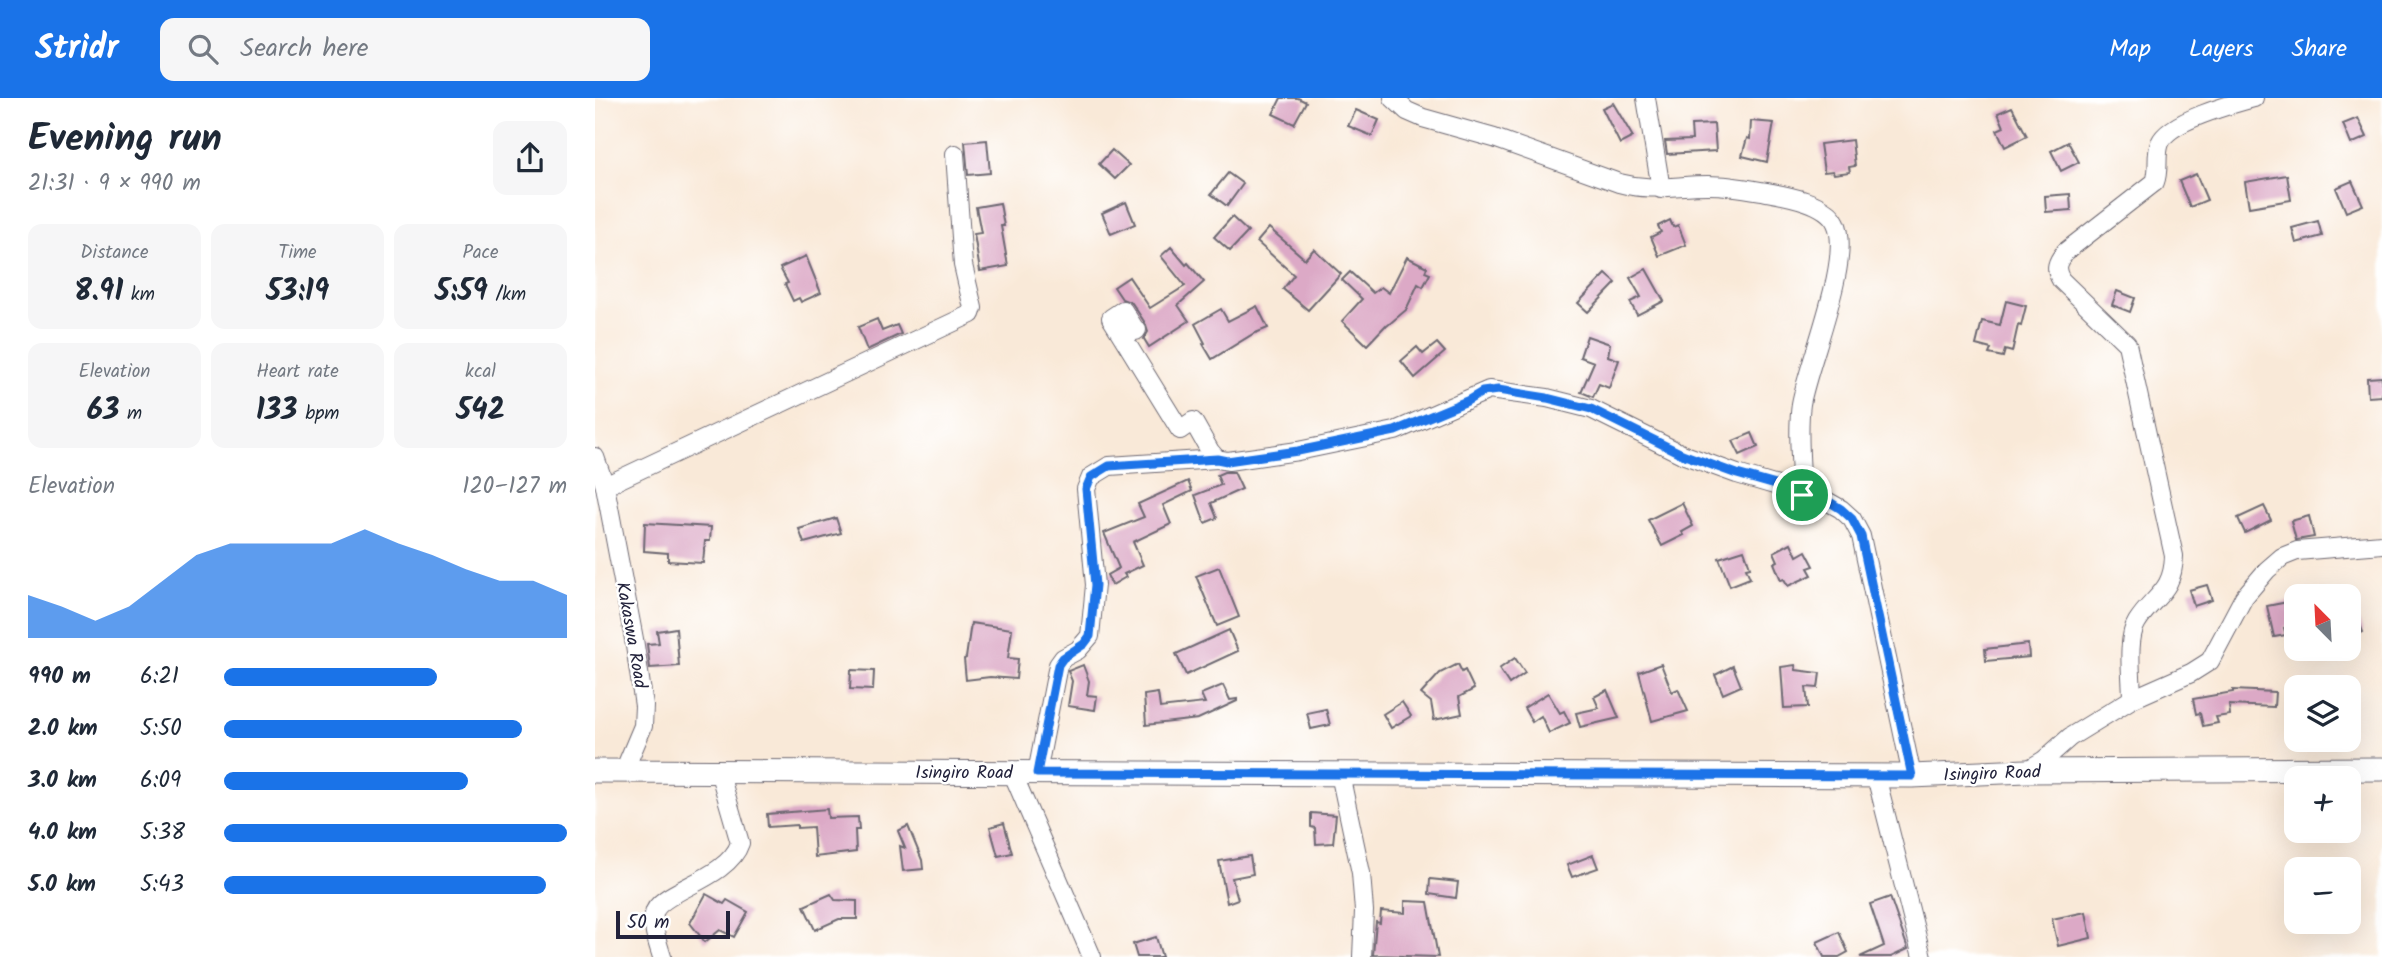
<!DOCTYPE html>
<html lang="en">
<head>
<meta charset="utf-8">
<style>
  :root { --surface:#fff; --page:#f6f6f7; --text:#1f2937; --muted:#747a83; --accent:#1a73e8 }
  body { margin:0; font-family:Kalam,sans-serif; background:var(--page); color:var(--text); height:100vh; display:flex; flex-direction:column; font-size:26px; white-space:nowrap }
  * { box-sizing:border-box; margin:0 }
  p { font-size:23px; color:var(--muted) }
  .icon { flex:none; width:38px; height:38px; fill:none; stroke:currentColor; stroke-width:2; stroke-linecap:round; stroke-linejoin:round }
  .map { position:relative; flex:1; overflow:hidden }
  .side { display:flex; flex-direction:column; background:var(--surface); width:595px }
  .side>* { flex:none }
  .needle { width:46px; rotate:336deg }
  .buttons { position:absolute; left:1689px; top:486px; display:grid; gap:14px }
  .buttons a { display:grid; place-items:center; width:77px; height:77px; border-radius:14px; background:var(--surface); box-shadow:0 7px 28px #0002; font-size:35px }
  .scale { position:absolute; left:21px; bottom:18px; width:114px; box-sizing:border-box; padding-left:7px; border:4px solid #22223b; border-top:0; font-size:19px; line-height:24px; white-space:nowrap; color:#22223b; -webkit-text-stroke:5px #fff; paint-order:stroke }
  .pin { position:absolute; display:grid; place-items:center; width:60px; height:60px; color:#fff; margin:-30px; border:4px solid #fff; border-radius:50%; box-shadow:0 2px 7px #0007 }
  .round { display:grid; place-items:center; flex:none; width:74px; height:74px; border-radius:14px; background:var(--page) }
  .head { display:flex; align-items:center; justify-content:space-between; height:119px; padding:0 28px }
  h1 { font-size:38px; font-weight:700; line-height:52px }
  .metrics { display:grid; grid-template-columns:repeat(3,1fr); gap:10px; height:119px; padding:7px 28px }
  .metrics div { display:grid; align-content:center; border-radius:14px; background:var(--page); text-align:center }
  .metrics b { font-size:30px; font-weight:700 }
  .metrics small { font-size:19px; font-weight:400 }
  .metrics p { font-size:19px }
  .chart { height:196px; padding:14px 28px }
  .chart p { display:flex; justify-content:space-between }
  .chart svg { width:100%; height:126px; margin-top:7px; fill:var(--accent); opacity:.7 }
  ul { padding:0 28px; list-style:none; font-size:23px }
  li { display:grid; grid-template-columns:112px 84px 1fr; align-items:center; height:52px }
  li i { height:18px; border-radius:9px; background:var(--accent) }
  header { display:flex; align-items:center; gap:42px; box-sizing:border-box; height:98px; padding:0 35px; background:var(--accent); color:#fff }
  header strong { font-size:33px }
  nav { display:flex; gap:38px; margin-inline-start:auto; font-size:24px }
  .search { width:490px; height:63px; background:var(--page); display:flex; align-items:center; gap:18px; box-sizing:border-box; padding:0 24px; border-radius:14px; color:var(--muted); font-size:26px }
  main { display:flex; flex:1; min-height:0 }
  .map>svg:first-child { display:block }
  .building { fill:#dca9c6 }
  .lines { fill:none; stroke-linecap:round; stroke-linejoin:round }
  .minor-casing { stroke:#6d6872; stroke-width:20 }
  .major-casing { stroke:#6d6872; stroke-width:25 }
  .minor { stroke:#fff; stroke-width:18 }
  .major { stroke:#fff; stroke-width:23 }
  .route-casing { stroke:#fff; stroke-width:14 }
  .route { stroke:#1a73e8; stroke-width:9 }
  .labels { text-anchor:middle; stroke-width:5; stroke-linejoin:round; paint-order:stroke }
  .street-label { font-size:18px; fill:#22223b; stroke:#fff }
</style>
</head>
<body>
<header>
<strong>Stridr</strong>
<div class="search"><svg class="icon" aria-label="search" viewBox="0 0 24 24"><circle cx="10" cy="10" r="6"/><path d="M15 15l6 6"/></svg>Search here</div>
<nav><a>Map</a><a>Layers</a><a>Share</a></nav>
</header>
<main>
<section class="side">
<div class="head"><div><h1>Evening run</h1><p>21:31 · 9 × 990 m</p></div><a class="round"><svg class="icon" aria-label="share" viewBox="0 0 24 24"><path d="M12 15V3M7 8l5-5 5 5M5 13v7h14v-7"/></svg></a></div>
<div class="metrics">
<div><p>Distance</p><b>8.91<small> km</small></b></div>
<div><p>Time</p><b>53:19</b></div>
<div><p>Pace</p><b>5:59<small> /km</small></b></div>
</div>
<div class="metrics">
<div><p>Elevation</p><b>63<small> m</small></b></div>
<div><p>Heart rate</p><b>133<small> bpm</small></b></div>
<div><p>kcal</p><b>542</b></div>
</div>
<div class="chart"><p><span>Elevation</span>120–127 m</p>
<svg viewBox="0 0 160 44" preserveAspectRatio="none"><path d="M0 44V29L10 33L20 38L30 33L40 24L50 15L60 11L70 11L80 11L90 11L100 6L110 11L120 15L130 20L140 24L150 24L160 29V44z"/></svg>
</div>
<ul>
<li><b>990 m</b>6:21<i style="width:62%"></i></li>
<li><b>2.0 km</b>5:50<i style="width:87%"></i></li>
<li><b>3.0 km</b>6:09<i style="width:71%"></i></li>
<li><b>4.0 km</b>5:38<i style="width:100%"></i></li>
<li><b>5.0 km</b>5:43<i style="width:94%"></i></li>
</ul>
</section>
<div class="map">
<svg width="1787" height="859" viewBox="0 0 1787 859">
  <rect width="100%" height="100%" fill="#fff"/>
  <filter id="ink" filterUnits="userSpaceOnUse"><feTurbulence type="fractalNoise" baseFrequency=".0143" numOctaves="2"/><feDisplacementMap in="SourceGraphic" scale="14" xChannelSelector="R" yChannelSelector="G"/><feConvolveMatrix kernelMatrix="1 2 1 2 8 2 1 2 1" color-interpolation-filters="sRGB"/></filter>
  <filter id="wash" filterUnits="userSpaceOnUse"><feTurbulence type="fractalNoise" baseFrequency=".00686" numOctaves="4" result="noise"/><feDisplacementMap in="SourceGraphic" scale="28" xChannelSelector="R" yChannelSelector="G"/><feGaussianBlur stdDeviation="1.57" result="paint"/><feColorMatrix in="noise" values="0 0 0 0 0 0 0 0 0 0 0 0 0 0 0 0 0 1.4 0 .05"/><feComposite in="paint" operator="in"/></filter>
  <g filter="url(#wash)">
    <rect width="100%" height="100%" fill="#f9e9d8"/>
    <g id="blocks">
      <g class="building">
        <path d="M 686,0 L 703,0 L 711,4 L 699,26 L 678,16 Z"/>
        <path d="M 1018,5 L 1038,39 L 1025,46 L 1007,10 Z"/>
        <path d="M 1417,9 L 1432,38 L 1410,49 L 1402,32 L 1409,29 L 1403,15 Z"/>
        <path d="M 761,12 L 784,22 L 777,38 L 753,28 Z"/>
        <path d="M 1763,20 L 1772,39 L 1756,46 L 1748,26 Z"/>
        <path d="M 1156,23 L 1179,25 L 1172,64 L 1147,58 L 1152,40 L 1155,41 Z"/>
        <path d="M 1119,26 L 1121,53 L 1072,56 L 1070,43 L 1097,42 L 1096,27 Z"/>
        <path d="M 392,42 L 395,75 L 373,77 L 370,44 Z"/>
        <path d="M 1257,42 L 1260,68 L 1254,69 L 1255,74 L 1239,76 L 1238,73 L 1229,74 L 1225,46 Z"/>
        <path d="M 1473,44 L 1484,64 L 1466,73 L 1456,53 Z"/>
        <path d="M 517,52 L 534,67 L 520,81 L 504,66 Z"/>
        <path d="M 633,75 L 648,86 L 632,108 L 616,96 Z"/>
        <path d="M 1601,76 L 1612,102 L 1595,109 L 1584,83 Z"/>
        <path d="M 1692,77 L 1696,102 L 1654,109 L 1650,84 Z"/>
        <path d="M 1757,83 L 1768,107 L 1751,114 L 1741,90 Z"/>
        <path d="M 1475,96 L 1476,112 L 1451,114 L 1450,98 Z"/>
        <path d="M 531,104 L 540,126 L 516,136 L 507,115 Z"/>
        <path d="M 405,105 L 409,128 L 406,128 L 413,168 L 385,173 L 379,136 L 386,135 L 381,109 Z"/>
        <path d="M 637,119 L 653,134 L 635,153 L 619,139 Z"/>
        <path d="M 1075,122 L 1078,129 L 1083,127 L 1091,147 L 1064,158 L 1056,139 L 1066,134 L 1063,128 Z"/>
        <path d="M 1723,123 L 1727,138 L 1701,145 L 1697,130 Z"/>
        <path d="M 674,130 L 710,161 L 719,151 L 746,176 L 713,212 L 688,191 L 699,177 L 662,144 Z"/>
        <path d="M 576,149 L 591,167 L 593,165 L 609,184 L 583,207 L 594,223 L 554,249 L 549,241 L 553,234 L 550,225 L 537,205 L 527,201 L 519,189 L 534,179 L 555,210 L 590,188 L 566,158 Z"/>
        <path d="M 211,158 L 226,195 L 206,204 L 204,200 L 198,203 L 190,186 L 193,185 L 185,170 Z"/>
        <path d="M 812,159 L 832,169 L 830,174 L 835,176 L 828,189 L 823,186 L 811,212 L 792,228 L 791,227 L 772,247 L 747,223 L 767,201 L 747,182 L 755,174 L 778,195 L 786,189 L 794,195 Z"/>
        <path d="M 1051,171 L 1069,203 L 1042,217 L 1035,204 L 1046,199 L 1035,180 Z"/>
        <path d="M 1011,176 L 1021,185 L 993,214 L 983,205 Z"/>
        <path d="M 1522,193 L 1540,200 L 1535,214 L 1517,207 Z"/>
        <path d="M 1411,203 L 1431,208 L 1426,228 L 1423,227 L 1417,254 L 1410,252 L 1408,259 L 1394,256 L 1396,251 L 1381,247 L 1387,223 L 1405,227 Z"/>
        <path d="M 662,208 L 673,230 L 658,236 L 617,261 L 608,246 L 610,245 L 600,226 L 626,211 L 633,223 Z"/>
        <path d="M 282,221 L 287,233 L 302,227 L 306,236 L 272,252 L 263,229 Z"/>
        <path d="M 992,238 L 1015,246 L 1013,258 L 1024,262 L 1014,290 L 1004,286 L 998,299 L 986,294 L 999,264 L 985,259 Z"/>
        <path d="M 842,245 L 850,254 L 820,280 L 806,263 L 822,249 L 828,256 Z"/>
        <path d="M 1787,279 L 1787,298 L 1773,299 L 1772,280 Z"/>
        <path d="M 1157,335 L 1163,349 L 1145,357 L 1138,343 Z"/>
        <path d="M 629,374 L 639,374 L 647,391 L 616,405 L 622,420 L 610,425 L 600,397 L 626,387 L 622,377 Z"/>
        <path d="M 593,383 L 597,393 L 568,407 L 576,426 L 538,444 L 548,467 L 529,476 L 531,479 L 517,487 L 512,477 L 524,470 L 509,435 L 549,419 L 543,406 Z"/>
        <path d="M 1087,405 L 1098,428 L 1087,434 L 1089,437 L 1067,448 L 1053,422 Z"/>
        <path d="M 1669,408 L 1676,422 L 1650,435 L 1643,420 Z"/>
        <path d="M 1714,418 L 1719,439 L 1701,442 L 1696,423 Z"/>
        <path d="M 241,420 L 246,435 L 209,445 L 204,431 Z"/>
        <path d="M 50,425 L 116,429 L 115,443 L 110,443 L 108,465 L 73,463 L 73,455 L 49,453 Z"/>
        <path d="M 1196,445 L 1202,458 L 1211,453 L 1219,468 L 1213,470 L 1217,477 L 1193,488 L 1189,481 L 1186,482 L 1179,465 L 1183,463 L 1179,454 Z"/>
        <path d="M 1149,452 L 1155,469 L 1151,470 L 1155,480 L 1135,488 L 1124,460 Z"/>
        <path d="M 624,469 L 644,519 L 622,528 L 601,478 Z"/>
        <path d="M 1612,487 L 1617,502 L 1599,508 L 1594,492 Z"/>
        <path d="M 1754,500 L 1768,534 L 1754,541 Z"/>
        <path d="M 1698,503 L 1701,511 L 1701,526 L 1689,530 L 1691,537 L 1679,539 L 1672,508 Z"/>
        <path d="M 376,525 L 417,531 L 413,560 L 423,561 L 421,581 L 395,579 L 371,582 L 369,561 L 371,560 Z"/>
        <path d="M 81,530 L 84,568 L 55,570 L 52,546 L 64,545 L 62,533 Z"/>
        <path d="M 634,532 L 643,553 L 591,577 L 581,556 Z"/>
        <path d="M 1433,546 L 1434,559 L 1391,563 L 1390,551 Z"/>
        <path d="M 920,560 L 930,575 L 914,586 L 904,571 Z"/>
        <path d="M 863,566 L 867,574 L 870,572 L 879,591 L 864,599 L 867,616 L 839,622 L 836,604 L 826,596 L 845,575 Z"/>
        <path d="M 1066,566 L 1077,594 L 1083,591 L 1093,613 L 1057,623 L 1044,574 Z"/>
        <path d="M 488,567 L 494,583 L 492,597 L 502,598 L 500,612 L 473,608 L 477,583 L 473,573 Z"/>
        <path d="M 1200,567 L 1201,572 L 1225,575 L 1223,590 L 1211,589 L 1213,609 L 1189,610 L 1186,569 Z"/>
        <path d="M 1138,568 L 1146,588 L 1128,596 L 1120,577 Z"/>
        <path d="M 256,572 L 279,573 L 278,592 L 255,591 Z"/>
        <path d="M 628,587 L 635,602 L 642,601 L 642,603 L 603,621 L 551,627 L 549,597 L 563,595 L 565,610 L 610,605 L 606,596 Z"/>
        <path d="M 1012,592 L 1024,620 L 985,629 L 981,615 L 1004,610 L 999,599 Z"/>
        <path d="M 1638,592 L 1680,594 L 1679,609 L 1634,607 L 1635,617 L 1621,619 L 1623,625 L 1608,628 L 1605,615 L 1601,616 L 1598,601 L 1638,594 Z"/>
        <path d="M 953,595 L 965,615 L 969,613 L 975,625 L 954,635 L 946,618 L 937,624 L 929,610 Z"/>
        <path d="M 807,604 L 816,618 L 796,630 L 788,616 Z"/>
        <path d="M 731,611 L 735,627 L 716,631 L 712,615 Z"/>
        <path d="M 232,711 L 233,720 L 263,719 L 264,732 L 260,732 L 261,754 L 220,759 L 218,729 L 202,730 L 202,727 L 173,729 L 172,716 Z"/>
        <path d="M 716,715 L 741,717 L 738,745 L 721,746 L 720,730 L 716,729 Z"/>
        <path d="M 409,725 L 417,755 L 403,758 L 395,729 Z"/>
        <path d="M 313,728 L 327,762 L 328,771 L 308,773 L 305,748 L 310,750 L 303,733 Z"/>
        <path d="M 998,757 L 1003,770 L 977,779 L 972,767 Z"/>
        <path d="M 655,758 L 658,776 L 637,780 L 643,801 L 632,805 L 624,763 Z"/>
        <path d="M 835,781 L 863,784 L 861,800 L 834,796 Z"/>
        <path d="M 111,796 L 129,806 L 132,802 L 153,814 L 139,839 L 125,832 L 110,844 L 95,825 Z"/>
        <path d="M 236,796 L 240,802 L 262,803 L 262,821 L 244,821 L 220,832 L 209,808 Z"/>
        <path d="M 1295,799 L 1313,851 L 1296,859 L 1265,859 L 1289,848 L 1275,806 Z"/>
        <path d="M 810,803 L 833,804 L 843,859 L 778,857 L 781,824 L 785,825 L 786,813 L 810,815 Z"/>
        <path d="M 1491,814 L 1496,840 L 1463,848 L 1457,821 Z"/>
        <path d="M 1244,834 L 1253,854 L 1244,859 L 1229,859 L 1222,844 Z"/>
        <path d="M 561,839 L 567,859 L 542,859 L 538,846 Z"/>
      </g>
    </g>
  </g>
  <g filter="url(#ink)">
    <use href="#blocks" fill-opacity="0" stroke="#6d6872" stroke-width="2"/>
    <g class="lines">
      <g class="minor-casing">
        <g id="minor">
          <path d="M 798,0 L 812,13 L 828,20 L 899,40 L 1024,85 C 1058,94 1080,87 1113,87 C 1130,87 1149,90 1166,93 C 1188,97 1231,103 1241,125 C 1258,161 1213,265 1206,306 C 1202,335 1206,367 1207,397"/>
          <path d="M 1051,0 L 1066,91"/>
          <path d="M 542,232 L 541,233 L 528,212 L 516,220 L 585,332 L 598,323 L 615,353 L 622,361 L 633,363 L 703,353 L 800,333 L 894,292 L 952,300 L 996,311 L 1087,356 L 1142,376 L 1230,402 L 1246,411 L 1257,421 L 1266,438 L 1317,678"/>
          <path d="M 0,359 L 10,388 L 39,541 L 49,608 L 48,628 L 29,673"/>
          <path d="M 10,388 L 376,216 L 378,210 L 368,167 L 360,56"/>
          <path d="M 1537,601 C 1537,580 1531,541 1542,524 C 1559,497 1578,495 1579,458 L 1532,246 L 1466,182 C 1459,170 1462,164 1470,154 L 1560,84 C 1565,71 1560,58 1565,45 C 1574,23 1637,6 1659,0"/>
          <path d="M 1431,673 L 1449,662 L 1475,639 L 1537,601 L 1596,575 L 1615,563 L 1649,499 L 1672,472 L 1687,459 L 1702,453 L 1787,446"/>
          <path d="M 417,674 L 497,859"/>
          <path d="M 442,675 L 463,567 L 468,560 L 483,552 L 495,538 L 500,487 L 491,391 L 496,379 L 514,368 L 622,361"/>
          <path d="M 745,676 L 766,775 L 769,813 L 767,859"/>
          <path d="M 1281,678 L 1327,859"/>
          <path d="M 67,859 C 63,846 57,830 59,816 C 62,793 133,782 145,745 L 124,673"/>
        </g>
      </g>
      <g class="major-casing">
        <path id="major" d="M 0,673 L 1317,678 L 1431,673 L 1787,671"/>
      </g>
      <use href="#minor" class="minor"/>
      <use href="#major" class="major"/>
    </g>
  </g>
  <g class="lines" filter="url(#ink)">
    <g class="route-casing">
      <path id="route" d="M 903,292 L 952,300 L 996,311 L 1087,356 L 1142,376 L 1230,401 L 1246,411 L 1257,421 L 1266,438 L 1317,678 L 442,675 L 463,567 L 468,560 L 489,546 L 495,538 L 500,487 L 491,391 L 496,379 L 514,368 L 622,361 L 632,363 L 703,353 L 800,333 L 872,303 L 887,294 Z"/>
    </g>
    <use href="#route" class="route"/>
  </g>
  <g class="labels">
    <g class="street-label">
      <text transform="translate(37 537) rotate(80)" y="6">Kakaswa Road</text>
      <text x="369" y="680">Isingiro Road</text>
      <text transform="translate(1397 675) rotate(-2)" y="6">Isingiro Road</text>
    </g>
  </g>
</svg>
<div class="buttons">
<a><svg class="needle" viewBox="-14 -14 28 28"><path d="M0-13l5 13h-10z" fill="#e53935"/><path d="M0 13l5-13h-10z" fill="#747a83"/></svg></a>
<a><svg class="icon" aria-label="layers" viewBox="0 0 24 24"><path d="M12 4l9 5-9 5-9-5zM3 14l9 5 9-5"/></svg></a>
<a>+</a>
<a>−</a>
</div>
<div class="scale">50 m</div>
<div class="pin" style="left:1207px;top:397px;background:#1e9e55"><svg class="icon" aria-label="arrive" viewBox="0 0 24 24"><path d="M6 21V4h12l-3 4 3 4H6"/></svg></div>
</div>
</main>
</body>
</html>
